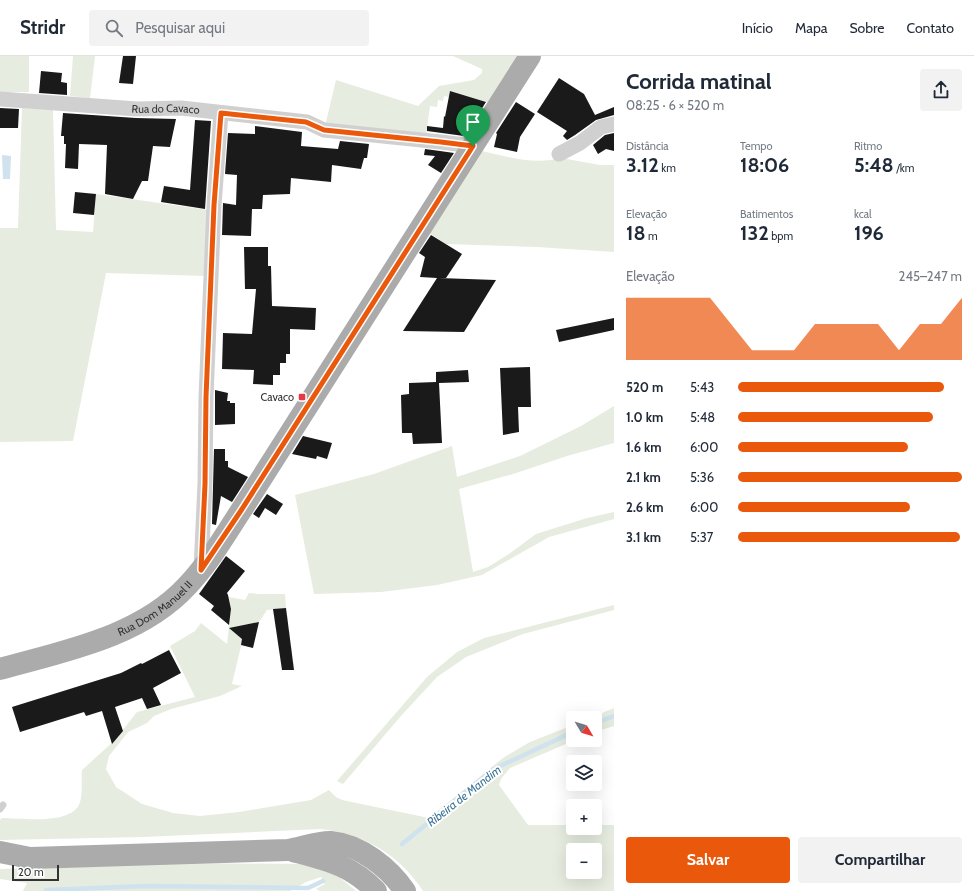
<!DOCTYPE html>
<html lang="pt">
<head>
<meta charset="utf-8">
<style>
  :root { --surface:#fff; --page:#f2f2f3; --text:#1f2937; --muted:#747a83; --line:#e0e1e3; --accent:#ea580c }
  body { margin:0; font-family:Cabin,sans-serif; background:var(--page); color:var(--text); height:100vh; display:flex; flex-direction:column; font-size:15px; white-space:nowrap }
  * { box-sizing:border-box; margin:0 }
  p { font-size:13px; color:var(--muted) }
  .icon { flex:none; width:22px; height:22px; fill:none; stroke:currentColor; stroke-width:2; stroke-linecap:round; stroke-linejoin:round }
  .map { position:relative; flex:1; overflow:hidden }
  .side { display:flex; flex-direction:column; background:var(--surface); width:360px }
  .side>* { flex:none }
  .needle { width:26px; rotate:128deg }
  .buttons { position:absolute; left:566px; top:655px; display:grid; gap:8px }
  .buttons a { display:grid; place-items:center; width:36px; height:36px; border-radius:4px; background:var(--surface); box-shadow:0 4px 16px #0002; font-size:20px }
  .scale { position:absolute; left:12px; bottom:10px; width:47px; box-sizing:border-box; padding-left:4px; border:2px solid #333; border-top:0; font-size:11px; line-height:14px; white-space:nowrap; color:#333; -webkit-text-stroke:3px #fff; paint-order:stroke }
  .pin { position:absolute; display:grid; place-items:center; width:34px; height:34px; color:#fff; margin:-41px -17px; border-radius:50% 50% 50% 0; rotate:-45deg; box-shadow:0 0 4px #0007 }
  .pin .icon { rotate:45deg }
  .round { display:grid; place-items:center; flex:none; width:42px; height:42px; border-radius:4px; background:var(--page) }
  .overview { display:flex; align-items:center; justify-content:space-between; height:68px; padding:0 12px }
  h1 { font-size:22px; font-weight:700; line-height:30px }
  .figures { display:grid; grid-template-columns:repeat(3,1fr); gap:6px; height:68px; padding:4px 12px }
  .figures div { display:grid; align-content:center }
  .figures b { font-size:20px; font-weight:700 }
  .figures small { font-size:11px; font-weight:400 }
  .figures p { font-size:11px }
  .chart { height:112px; padding:8px 12px }
  .chart p { display:flex; justify-content:space-between }
  .chart svg { width:100%; height:72px; margin-top:4px; fill:var(--accent); opacity:.7 }
  .action { display:flex; gap:8px; margin-top:auto; padding:8px 12px }
  .action a { flex:1; height:46px; border-radius:4px; background:var(--accent); color:#fff; font-size:16px; font-weight:700; line-height:46px; text-align:center }
  .action a+a { background:var(--page); color:var(--text) }
  ul { padding:0 12px; list-style:none; font-size:13px }
  li { display:grid; grid-template-columns:64px 48px 1fr; align-items:center; height:30px }
  li i { height:10px; border-radius:5px; background:var(--accent) }
  header { display:flex; align-items:center; gap:24px; box-sizing:border-box; height:56px; padding:0 20px; background:var(--surface); border-bottom:1px solid var(--line) }
  header strong { font-size:19px }
  nav { display:flex; gap:22px; margin-inline-start:auto; font-size:14px }
  .search { width:280px; height:36px; background:var(--page); display:flex; align-items:center; gap:10px; box-sizing:border-box; padding:0 14px; border-radius:4px; color:var(--muted); font-size:15px }
  main { display:flex; flex:1; min-height:0 }
  .map>svg:first-child { display:block }
  .green { fill:#e6ecdf; fill-rule:evenodd }
  .water { fill:#cfe2ee }
  .lines { fill:none; stroke-linecap:round; stroke-linejoin:round }
  .stream { stroke:#cfe2ee; stroke-width:4.5 }
  .building { fill:#1a1a1a }
  .lane { stroke:#d0d0d0; stroke-width:7 }
  .street { stroke:#d0d0d0; stroke-width:15 }
  .primary { stroke:#ababab; stroke-width:22 }
  .route-casing { stroke:#fff; stroke-width:8 }
  .route { stroke:#ea580c; stroke-width:5 }
  .poi-dot { fill:#e63946; stroke:#fff; stroke-width:1.5 }
  .labels { text-anchor:middle; stroke-width:4; stroke-linejoin:round; paint-order:stroke }
  .street-label { font-size:11px; fill:#333; stroke:#fff }
  .poi-label { font-size:11px; fill:#333; stroke:#fff; text-anchor:end }
  .water-label { font-size:12px; font-style:italic; fill:#3f7597; stroke:#fff }
</style>
</head>
<body>
<header>
<strong>Stridr</strong>
<div class="search"><svg class="icon" aria-label="search" viewBox="0 0 24 24"><circle cx="10" cy="10" r="6"/><path d="M15 15l6 6"/></svg>Pesquisar aqui</div>
<nav><a>Início</a><a>Mapa</a><a>Sobre</a><a>Contato</a></nav>
</header>
<main>
<div class="map">
<svg width="614" height="835" viewBox="0 0 614 835">
  <rect width="100%" height="100%" fill="#fff"/>
  <g class="green">
    <rect x="0" y="0" width="29" height="36"/>
    <path d="M 73,0 L 95,0 L 90,42 L 70,40 Z"/>
    <path d="M 453,0 L 518,0 L 489,47 L 450,35 L 449,41 L 444,40 L 443,45 L 438,44 L 437,51 L 430,50 L 426,79 L 325,70 L 336,24 L 418,50 L 439,30 L 474,24 L 482,17 L 482,13 Z"/>
    <path d="M 22,52 L 53,54 L 56,174 L 93,176 L 96,138 L 208,154 L 207,220 L 106,217 L 73,385 L 0,386 L 0,172 L 18,172 Z"/>
    <path d="M 482,95 C 509,101 536,110 563,101 L 567,103 L 600,109 L 614,109 L 614,196 L 537,191 L 446,188 L 429,177 Z"/>
    <path d="M 614,350 L 614,387 L 567,400 L 513,418 L 459,433 L 473,516 L 488,511 L 509,498 L 536,478 L 587,462 L 614,456 L 614,463 L 549,481 L 482,519 L 437,529 L 381,536 L 314,538 L 295,439 L 374,418 L 452,390 L 457,421 L 520,400 L 581,370 Z"/>
    <path d="M 249,537 L 258,538 L 285,538 L 286,552 L 267,554 L 259,566 L 246,569 L 232,628 L 242,630 L 220,640 L 171,653 L 154,660 L 147,667 L 128,676 L 109,700 L 106,713 L 116,731 L 142,748 L 173,757 L 200,760 L 239,756 L 311,744 L 329,734 L 336,741 L 342,744 L 429,762 L 503,702 L 530,686 L 573,669 L 573,684 L 575,684 L 510,712 L 501,723 L 499,729 L 528,769 L 573,769 L 573,772 L 595,772 L 595,769 L 614,769 L 614,835 L 423,835 C 399,798 364,778 320,773 L 143,781 L 0,784 L 0,764 L 2,762 C 20,762 73,770 80,746 C 83,736 81,724 82,714 L 114,685 L 137,656 L 195,641 L 170,590 L 195,575 L 201,567 L 227,588 L 231,553 L 229,541 L 245,544 ZM 573,794 L 595,794 L 595,816 L 573,816 Z"/>
    <path d="M 614,549 L 614,554 L 523,578 L 466,601 L 437,621 L 400,661 L 343,728 L 337,725 L 427,621 L 457,596 L 484,582 Z"/>
    <path d="M 614,652 L 614,670 L 595,676 L 595,662 L 590,662 Z"/>
    <path d="M 175,807 L 302,808 L 326,815 L 339,821 L 356,835 L 320,835 L 316,833 L 325,828 L 321,821 L 306,826 L 290,835 L 23,835 L 27,827 L 0,823 L 0,813 Z"/>
  </g>
  <path class="water" d="M 2,99 L 11,100 L 10,123 L 3,123 Z"/>
  <g class="lines">
    <g class="stream">
      <path d="M 595,667 L 614,660"/>
      <path d="M 402,788 L 494,713 L 573,676"/>
      <path d="M 46,834 L 146,830 L 308,832 L 323,825"/>
    </g>
  </g>
  <g class="building">
    <path d="M 123,0 L 136,0 L 133,28 L 119,27 Z"/>
    <path d="M 41,15 L 62,17 L 61,26 L 67,27 L 67,39 L 39,37 Z"/>
    <path d="M 559,22 L 584,38 L 595,59 L 614,51 L 614,59 L 596,64 L 575,79 L 567,84 L 563,80 L 567,75 L 537,56 Z"/>
    <path d="M 450,35 L 486,46 L 464,80 L 427,75 L 427,70 L 443,72 L 444,60 L 445,61 Z"/>
    <path d="M 516,46 L 535,58 L 520,81 L 517,96 L 494,91 L 497,78 L 496,77 Z"/>
    <path d="M 0,52 L 19,53 L 18,72 L 0,72 Z"/>
    <path d="M 63,57 L 136,62 L 176,63 L 170,91 L 153,90 L 148,125 L 142,125 L 133,143 L 105,138 L 107,89 L 79,88 L 78,113 L 65,112 L 66,88 L 64,88 L 64,80 L 61,80 Z"/>
    <path d="M 195,64 L 211,65 L 205,153 L 161,146 L 164,130 L 190,134 Z"/>
    <path d="M 255,70 L 302,76 L 301,90 L 338,93 L 340,85 L 369,88 L 367,102 L 364,102 L 361,113 L 332,109 L 331,126 L 291,122 L 290,138 L 263,139 L 262,153 L 252,153 L 251,180 L 222,179 L 223,147 L 236,149 L 237,119 L 225,118 L 228,77 L 255,78 Z"/>
    <path d="M 614,77 L 614,95 L 606,93 L 598,98 L 593,89 L 605,79 Z"/>
    <path d="M 425,93 L 440,95 L 454,97 L 441,117 L 428,109 L 435,100 L 424,99 Z"/>
    <path d="M 75,136 L 96,138 L 94,159 L 73,157 Z"/>
    <path d="M 431,179 L 462,198 L 446,222 L 439,222 L 496,224 L 464,276 L 403,275 L 437,222 L 420,221 L 425,201 L 419,197 Z"/>
    <path d="M 244,191 L 268,191 L 268,210 L 271,210 L 272,250 L 316,252 L 315,274 L 290,273 L 290,298 L 286,298 L 286,307 L 280,307 L 280,319 L 273,319 L 273,329 L 253,328 L 254,314 L 222,313 L 223,277 L 252,278 L 256,233 L 245,233 Z"/>
    <path d="M 614,262 L 614,274 L 559,286 L 556,274 Z"/>
    <path d="M 530,311 L 531,351 L 518,351 L 519,376 L 503,379 L 500,312 Z"/>
    <path d="M 468,314 L 469,326 L 439,327 L 442,387 L 413,388 L 412,377 L 402,377 L 401,339 L 409,338 L 409,327 L 436,326 L 436,316 Z"/>
    <path d="M 215,334 L 228,337 L 227,345 L 230,345 L 230,347 L 235,347 L 235,368 L 215,369 Z"/>
    <path d="M 303,380 L 332,387 L 327,403 L 317,400 L 316,403 L 292,398 Z"/>
    <path d="M 214,393 L 225,393 L 225,405 L 228,405 L 228,411 L 248,421 L 232,446 L 221,440 L 216,469 L 212,468 Z"/>
    <path d="M 267,438 L 283,448 L 276,459 L 265,452 L 259,462 L 253,458 Z"/>
    <path d="M 226,500 L 245,515 L 227,537 L 228,539 L 231,553 L 229,569 L 211,554 L 214,550 L 199,538 Z"/>
    <path d="M 286,552 L 294,614 L 282,614 L 273,553 Z"/>
    <path d="M 259,566 L 253,592 L 241,589 L 242,583 L 229,572 Z"/>
    <path d="M 169,594 L 181,617 L 153,632 L 161,649 L 147,653 L 142,642 L 115,651 L 123,675 L 112,688 L 102,655 L 86,660 L 84,656 L 20,676 L 12,651 L 121,617 L 141,607 L 142,608 Z"/>
  </g>
  <g class="lines">
    <path class="lane" d="M 0,753 L 3,749"/>
    <g class="street">
      <path id="s1" d="M 0,43 L 137,53 L 181,52 L 307,66 L 324,74 L 441,86 L 473,90"/>
      <path d="M 559,98 L 580,87 L 601,71 L 614,68"/>
      <path d="M 201,514 L 205,427 L 206,341 L 214,149 L 221,57"/>
    </g>
    <g class="primary">
      <path id="s2" d="M 0,613 C 64,595 140,581 187,530 C 209,507 225,479 242,453 L 530,0"/>
      <path d="M 293,795 C 327,804 351,809 376,835"/>
      <path d="M 0,796 L 30,802 L 288,794 C 300,792 321,785 331,786 C 361,789 389,812 405,835"/>
    </g>
  </g>
  <g class="lines">
    <g class="route-casing">
      <path id="route" d="M 221,57 L 306,66 L 324,74 L 441,86 L 473,90 L 242,453 L 201,514 L 205,428 L 206,341 L 214,149 Z"/>
    </g>
    <use href="#route" class="route"/>
  </g>
  <rect class="poi-dot" x="298" y="337" width="8" height="8" rx="2"/>
  <g class="labels">
    <g class="street-label">
      <text dy="4" stroke="none"><textPath href="#s1" startOffset="166">Rua do Cavaco</textPath></text>
      <text dy="4" stroke="none"><textPath href="#s2" startOffset="168">Rua Dom Manuel II</textPath></text>
    </g>
    <g class="poi-label">
      <text x="294" y="345">Cavaco</text>
    </g>
    <g class="water-label">
      <text transform="translate(464 740) rotate(-38)" y="4">Ribeira de Mandim</text>
    </g>
  </g>
</svg>
<div class="buttons">
<a><svg class="needle" viewBox="-14 -14 28 28"><path d="M0-13l5 13h-10z" fill="#e53935"/><path d="M0 13l5-13h-10z" fill="#747a83"/></svg></a>
<a><svg class="icon" aria-label="layers" viewBox="0 0 24 24"><path d="M12 4l9 5-9 5-9-5zM3 14l9 5 9-5"/></svg></a>
<a>+</a>
<a>−</a>
</div>
<div class="scale">20 m</div>
<div class="pin" style="left:473px;top:90px;background:#1e9e55"><svg class="icon" aria-label="arrive" viewBox="0 0 24 24"><path d="M6 21V4h12l-3 4 3 4H6"/></svg></div>
</div>
<section class="side">
<div class="overview"><div><h1>Corrida matinal</h1><p>08:25 · 6 × 520 m</p></div><a class="round"><svg class="icon" aria-label="share" viewBox="0 0 24 24"><path d="M12 15V3M7 8l5-5 5 5M5 13v7h14v-7"/></svg></a></div>
<div class="figures">
<div><p>Distância</p><b>3.12<small> km</small></b></div>
<div><p>Tempo</p><b>18:06</b></div>
<div><p>Ritmo</p><b>5:48<small> /km</small></b></div>
</div>
<div class="figures">
<div><p>Elevação</p><b>18<small> m</small></b></div>
<div><p>Batimentos</p><b>132<small> bpm</small></b></div>
<div><p>kcal</p><b>196</b></div>
</div>
<div class="chart"><p><span>Elevação</span>245–247 m</p>
<svg viewBox="0 0 160 44" preserveAspectRatio="none"><path d="M0 44V6L10 6L20 6L30 6L40 6L50 22L60 38L70 38L80 38L90 22L100 22L110 22L120 22L130 38L140 22L150 22L160 6V44z"/></svg>
</div>
<ul>
<li><b>520 m</b>5:43<i style="width:92%"></i></li>
<li><b>1.0 km</b>5:48<i style="width:87%"></i></li>
<li><b>1.6 km</b>6:00<i style="width:76%"></i></li>
<li><b>2.1 km</b>5:36<i style="width:100%"></i></li>
<li><b>2.6 km</b>6:00<i style="width:77%"></i></li>
<li><b>3.1 km</b>5:37<i style="width:99%"></i></li>
</ul>
<div class="action"><a>Salvar</a><a>Compartilhar</a></div>
</section>
</main>
</body>
</html>
